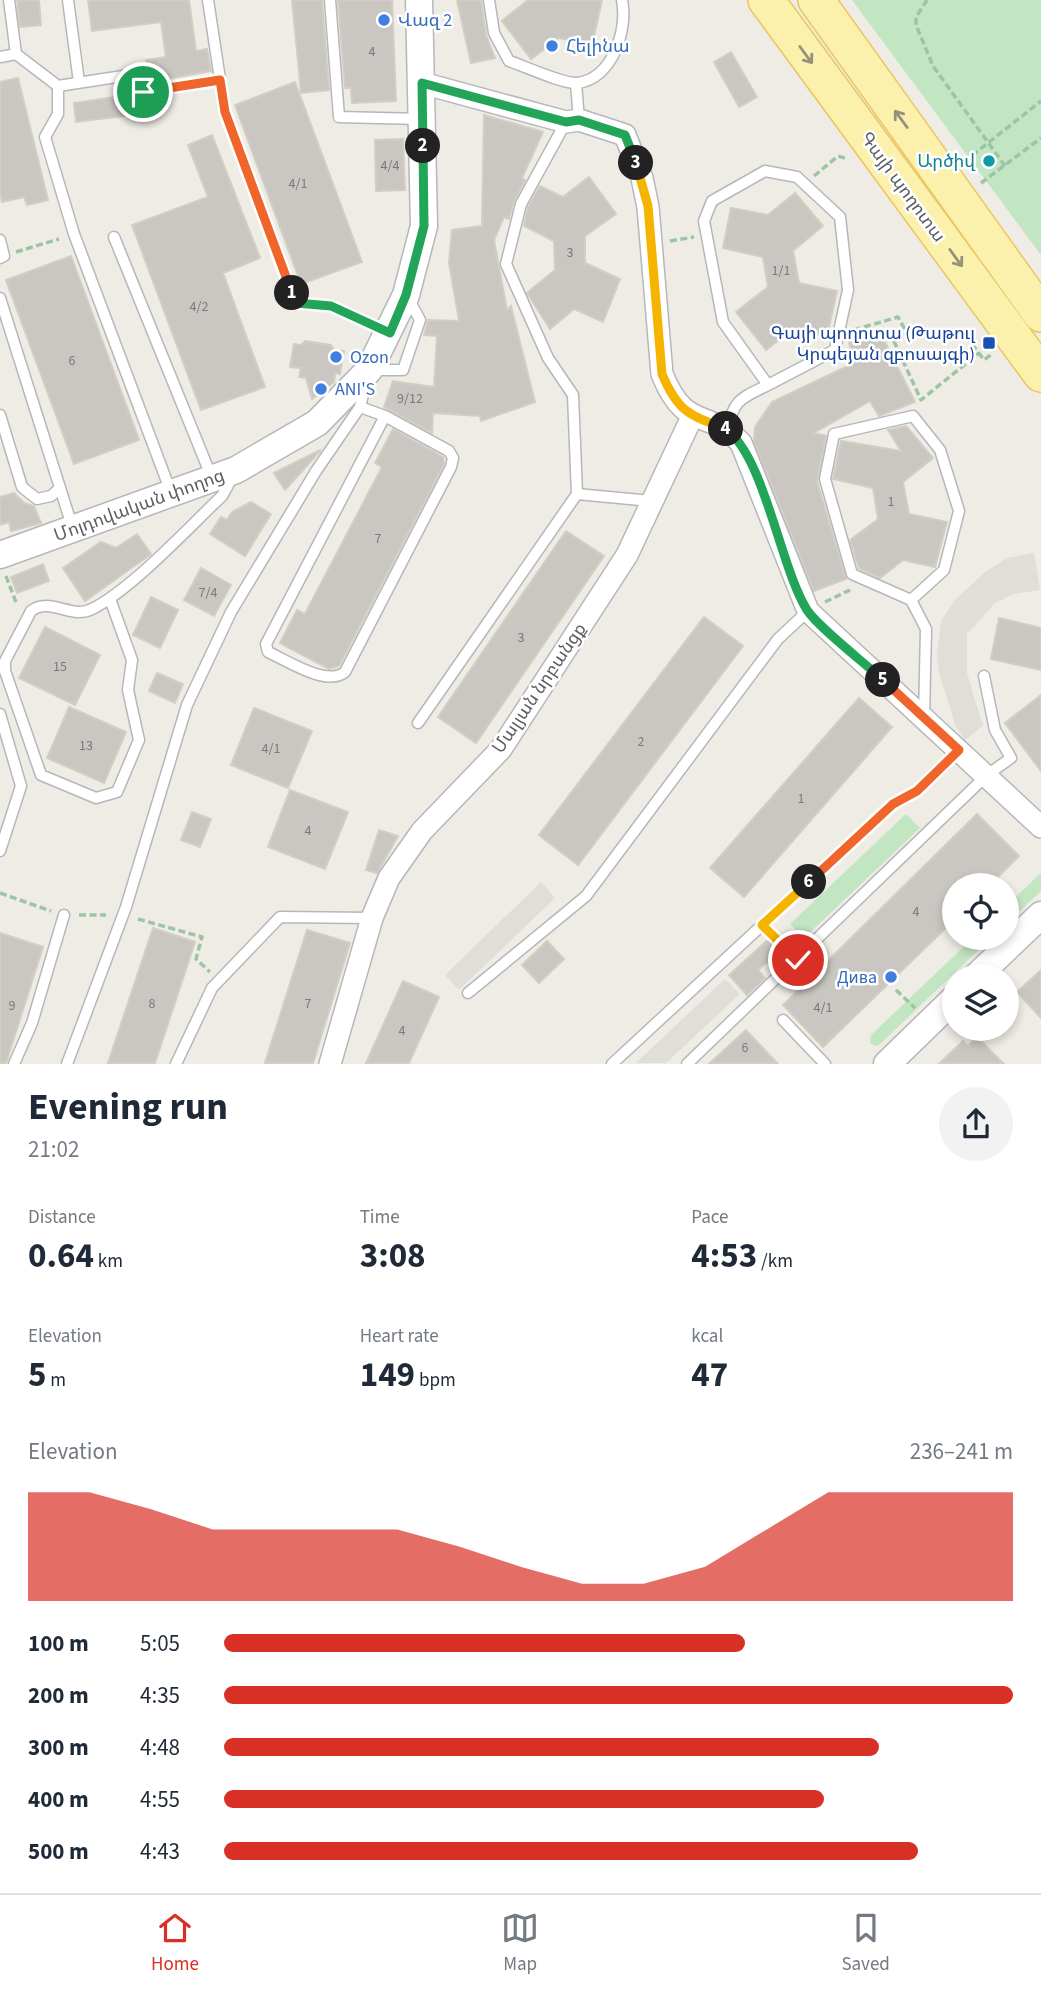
<!DOCTYPE html>
<html lang="en">
<head>
<meta charset="utf-8">
<style>
  :root { --surface:#fff; --page:#f2f2f3; --text:#1f2937; --muted:#747a83; --line:#e0e1e3; --accent:#d93025 }
  body { margin:0; font-family:"Source Sans 3","Noto Sans Armenian",sans-serif; background:var(--page); color:var(--text); height:100vh; display:flex; flex-direction:column; font-size:26px; white-space:nowrap }
  * { box-sizing:border-box; margin:0 }
  p { font-size:23px; color:var(--muted) }
  .icon { flex:none; width:38px; height:38px; fill:none; stroke:currentColor; stroke-width:2; stroke-linecap:round; stroke-linejoin:round }
  .map { position:relative; height:1064px; overflow:hidden }
  .details { display:flex; flex-direction:column; background:var(--surface); flex:1 }
  .details>* { flex:none }
  .fabs { position:absolute; left:942px; top:873px; display:grid; gap:14px }
  .fabs a { display:grid; place-items:center; width:77px; height:77px; border-radius:50%; background:var(--surface); box-shadow:0 4px 10px #0003; font-size:35px }
  .pin { position:absolute; display:grid; place-items:center; width:60px; height:60px; color:#fff; margin:-30px; border:4px solid #fff; border-radius:50%; box-shadow:0 2px 7px #0007 }
  .km { position:absolute; width:35px; height:35px; margin:-18px; border-radius:50%; background:#222; color:#fff; font-size:19px; line-height:35px; text-align:center }
  .round { display:grid; place-items:center; flex:none; width:74px; height:74px; border-radius:37px; background:var(--page) }
  .headline { display:flex; align-items:center; justify-content:space-between; height:119px; padding:0 28px }
  h1 { font-size:38px; font-weight:700; line-height:52px }
  .stats { display:grid; grid-template-columns:repeat(3,1fr); gap:10px; height:119px; padding:7px 28px }
  .stats div { display:grid; align-content:center }
  .stats b { font-size:35px; font-weight:700 }
  .stats small { font-size:19px; font-weight:400 }
  .stats p { font-size:19px }
  .chart { height:196px; padding:14px 28px }
  .chart p { display:flex; justify-content:space-between }
  .chart svg { width:100%; height:126px; margin-top:7px; fill:var(--accent); opacity:.7 }
  ul { padding:0 28px; list-style:none; font-size:23px }
  li { display:grid; grid-template-columns:112px 84px 1fr; align-items:center; height:52px }
  li i { height:18px; border-radius:9px; background:var(--accent) }
  .menu { display:flex; justify-content:space-around; align-items:center; height:98px; border-top:2px solid var(--line); background:var(--surface); font-size:19px; color:var(--muted) }
  .menu a { display:grid; justify-items:center; gap:4px }
  .menu .current { color:var(--accent) }
  .map>svg:first-child { display:block }
  .industrial { fill:#e0ded9 }
  .green { fill:#c2e5c2 }
  .building { fill:#cac7c2; stroke:#d2cec3; stroke-width:2 }
  .lines { fill:none; stroke-linecap:round; stroke-linejoin:round }
  .service-casing { stroke:#b5b7bb; stroke-width:13 }
  .minor-casing { stroke:#b5b7bb; stroke-width:24 }
  .tertiary-casing { stroke:#b5b7bb; stroke-width:29 }
  .primary-casing { stroke:#ebc660; stroke-width:38 }
  .path { stroke:#9cc5a8; stroke-width:3.5; stroke-dasharray:7 3.5; stroke-linecap:butt }
  .service { stroke:#fff; stroke-width:10 }
  .minor { stroke:#fff; stroke-width:21 }
  .tertiary { stroke:#fff; stroke-width:26 }
  .primary { stroke:#fbf0ac; stroke-width:35 }
  .oneway { stroke:#94927d }
  .split-1-casing { stroke:#fff; stroke-width:14 }
  .split-2-casing { stroke:#fff; stroke-width:14 }
  .split-3-casing { stroke:#fff; stroke-width:14 }
  .split-4-casing { stroke:#fff; stroke-width:14 }
  .split-5-casing { stroke:#fff; stroke-width:14 }
  .split-6-casing { stroke:#fff; stroke-width:14 }
  .split-7-casing { stroke:#fff; stroke-width:14 }
  .split-1 { stroke:#f0652b; stroke-width:9 }
  .split-2 { stroke:#22a559; stroke-width:9 }
  .split-3 { stroke:#22a559; stroke-width:9 }
  .split-4 { stroke:#f5b400; stroke-width:9 }
  .split-5 { stroke:#22a559; stroke-width:9 }
  .split-6 { stroke:#f0652b; stroke-width:9 }
  .split-7 { stroke:#f5b400; stroke-width:9 }
  .shop-dot { fill:#3f7fe0; stroke:#fff; stroke-width:2.5 }
  .culture-dot { fill:#0f9aa8; stroke:#fff; stroke-width:2.5 }
  .transit-dot { fill:#1a4fb4; stroke:#fff; stroke-width:2.5 }
  .labels { text-anchor:middle; stroke-width:5; stroke-linejoin:round; paint-order:stroke }
  .number-label { font-size:14px; fill:#787a7c }
  .shop-label { font-size:18px; fill:#366cbe; stroke:#fff; text-anchor:start }
  .culture-label { font-size:18px; fill:#0d838f; stroke:#fff; text-anchor:end }
  .street-label { font-size:18px; fill:#5c6064; stroke:#fff }
  .transit-label { font-size:18px; fill:#164399; stroke:#fff; text-anchor:end }
</style>
</head>
<body>
<div class="map">
<svg width="1041" height="1064" viewBox="0 0 1041 1064">
  <rect width="100%" height="100%" fill="#eeece4"/>
  <g class="industrial">
    <path d="M 1034,553 L 1040,590 L 1013,594 L 995,603 L 967,634 L 967,673 L 983,726 L 965,740 L 956,727 L 939,673 L 937,655 L 941,621 L 955,600 L 985,572 L 1007,558 Z"/>
    <path d="M 541,882 L 555,898 L 459,990 L 445,975 Z"/>
    <path d="M 725,979 L 740,994 L 666,1063 L 636,1063 Z"/>
  </g>
  <g class="green">
    <path d="M 852,0 L 1041,0 L 1041,255 Z"/>
    <path d="M 906,814 L 920,828 L 804,938 L 790,924 Z"/>
    <path d="M 1041,873 L 1041,891 L 1006,924 L 1006,906 Z"/>
    <path d="M 973,938 L 991,938 L 880,1044 L 875,1046 L 870,1043 L 871,1035 Z"/>
  </g>
  <g class="building">
    <path d="M 17,0 L 39,0 L 41,25 L 20,27 Z"/>
    <path d="M 88,0 L 189,0 L 196,51 L 207,49 L 211,71 L 150,82 L 146,60 L 166,57 L 161,22 L 92,31 Z"/>
    <path d="M 292,0 L 322,0 L 329,90 L 301,93 Z"/>
    <path d="M 338,0 L 392,0 L 396,101 L 352,103 L 351,88 L 345,88 Z"/>
    <path d="M 457,0 L 481,0 L 486,35 L 495,58 L 471,63 Z"/>
    <path d="M 528,0 L 602,0 L 592,45 L 559,38 L 531,59 L 502,21 Z"/>
    <path d="M 731,52 L 757,97 L 739,107 L 714,62 Z"/>
    <path d="M 18,78 L 48,200 L 27,205 L 24,197 L 2,202 L 0,193 L 0,82 Z"/>
    <path d="M 295,82 L 362,262 L 301,284 L 235,105 Z"/>
    <path d="M 122,96 L 125,116 L 76,122 L 74,103 Z"/>
    <path d="M 484,115 L 543,132 L 522,178 L 525,180 L 514,201 L 509,219 L 504,217 L 494,240 L 507,310 L 511,306 L 535,402 L 481,421 L 480,416 L 433,413 L 432,433 L 384,407 L 393,381 L 434,387 L 437,336 L 424,335 L 428,320 L 459,321 L 449,263 L 452,230 L 482,226 Z"/>
    <path d="M 212,135 L 260,258 L 223,273 L 265,387 L 201,410 L 132,225 L 208,197 L 188,145 Z"/>
    <path d="M 403,139 L 405,190 L 376,191 L 375,140 Z"/>
    <path d="M 589,177 L 616,214 L 585,236 L 585,263 L 620,279 L 603,322 L 574,309 L 550,329 L 527,293 L 555,270 L 554,241 L 524,226 L 528,207 L 540,186 L 563,197 Z"/>
    <path d="M 795,193 L 823,226 L 793,251 L 799,283 L 837,291 L 827,336 L 793,329 L 766,350 L 736,312 L 768,287 L 763,257 L 723,248 L 731,208 L 768,215 Z"/>
    <path d="M 71,256 L 139,440 L 74,464 L 6,280 Z"/>
    <path d="M 879,330 L 915,402 L 879,416 L 870,401 L 814,433 L 826,436 L 817,481 L 846,579 L 814,591 L 754,441 L 755,427 L 772,402 L 854,363 L 849,342 Z"/>
    <path d="M 305,341 L 331,345 L 334,350 L 344,351 L 340,374 L 335,373 L 334,382 L 312,399 L 306,378 L 299,377 L 301,368 L 290,367 L 294,344 L 301,345 Z"/>
    <path d="M 906,426 L 933,458 L 903,482 L 909,514 L 947,522 L 935,567 L 903,560 L 880,578 L 859,568 L 850,540 L 878,519 L 873,488 L 833,479 L 841,441 L 901,451 L 888,430 Z"/>
    <path d="M 393,429 L 443,457 L 444,464 L 339,666 L 329,669 L 280,643 L 297,610 L 305,614 L 382,467 L 375,463 Z"/>
    <path d="M 320,450 L 320,451 L 285,490 L 274,473 Z"/>
    <path d="M 14,493 L 24,503 L 34,506 L 41,523 L 11,531 L 9,522 L 0,525 L 0,497 Z"/>
    <path d="M 251,502 L 271,514 L 245,556 L 210,534 L 221,517 L 227,520 L 232,512 Z"/>
    <path d="M 566,531 L 604,556 L 476,743 L 438,717 Z"/>
    <path d="M 137,534 L 151,554 L 85,601 L 63,568 L 101,542 L 116,548 Z"/>
    <path d="M 43,564 L 49,581 L 17,593 L 11,577 Z"/>
    <path d="M 201,568 L 231,585 L 214,616 L 184,600 Z"/>
    <path d="M 151,597 L 178,610 L 160,648 L 133,635 Z"/>
    <path d="M 704,617 L 743,646 L 578,865 L 539,835 Z"/>
    <path d="M 999,618 L 1041,628 L 1041,670 L 991,659 Z"/>
    <path d="M 45,627 L 100,655 L 75,705 L 19,678 Z"/>
    <path d="M 157,673 L 183,684 L 175,703 L 149,691 Z"/>
    <path d="M 1041,695 L 1041,771 L 1005,723 Z"/>
    <path d="M 859,698 L 892,727 L 744,897 L 710,868 Z"/>
    <path d="M 69,707 L 126,732 L 104,783 L 47,758 Z"/>
    <path d="M 254,708 L 312,731 L 288,788 L 231,765 Z"/>
    <path d="M 290,790 L 348,812 L 325,869 L 268,847 Z"/>
    <path d="M 192,812 L 211,819 L 200,847 L 181,840 Z"/>
    <path d="M 977,814 L 1019,856 L 989,886 L 954,886 L 954,920 L 823,1047 L 783,1005 Z"/>
    <path d="M 379,830 L 398,836 L 377,873 L 366,870 Z"/>
    <path d="M 153,928 L 195,942 L 155,1063 L 108,1063 Z"/>
    <path d="M 307,930 L 350,943 L 313,1063 L 265,1063 Z"/>
    <path d="M 0,933 L 43,947 L 6,1063 L 0,1063 Z"/>
    <path d="M 771,937 L 782,950 L 758,970 L 765,978 L 747,995 L 729,975 Z"/>
    <path d="M 547,941 L 564,959 L 539,983 L 522,965 Z"/>
    <path d="M 1041,970 L 1041,1018 L 1017,992 Z"/>
    <path d="M 403,981 L 439,997 L 409,1063 L 366,1063 Z"/>
    <path d="M 746,1030 L 777,1063 L 710,1063 Z"/>
    <path d="M 977,1037 L 1003,1063 L 940,1063 L 963,1041 L 968,1046 Z"/>
  </g>
  <g class="lines">
    <g class="service-casing">
      <g id="service">
        <path d="M 9,0 L 16,54 L 58,86 L 123,76 L 143,92 L 220,80"/>
        <path d="M 68,0 L 79,82"/>
        <path d="M 208,0 L 225,112 L 296,303 L 331,306 L 386,331"/>
        <path d="M 330,0 L 339,117 L 420,119"/>
        <path d="M 489,0 L 494,33 L 509,61 C 524,66 563,84 577,83 C 613,79 628,29 622,0"/>
        <path d="M 0,57 L 16,54"/>
        <path d="M 576,83 L 579,120"/>
        <path d="M 58,86 L 58,114 L 45,137 L 74,234 L 172,495"/>
        <path d="M 114,237 L 212,478"/>
        <path d="M 0,240 L 4,256 L 0,258"/>
        <path d="M 0,298 L 73,529"/>
        <path d="M 360,407 L 385,416 L 449,451 L 453,458 L 451,467 L 345,672 C 327,687 288,661 268,652 L 266,644 L 385,416"/>
        <path d="M 0,415 L 22,487 L 37,499 L 51,496 L 60,488"/>
        <path d="M 728,429 C 733,399 742,398 768,385 L 723,322 L 704,221 L 712,201 L 765,171 L 797,177 L 840,217 L 848,290 L 835,350 L 768,385"/>
        <path d="M 577,494 L 651,501"/>
        <path d="M 110,599 L 132,660 L 128,690 L 139,740 L 117,792 L 96,798 L 41,775 L 5,671 L 5,661 L 31,611 C 50,596 71,620 92,609 C 132,589 188,528 222,496 L 233,476"/>
        <path d="M 911,600 L 944,570 L 959,511 L 940,450 L 913,416 L 834,434 L 825,479 L 852,574 L 911,600 L 926,629 L 924,717"/>
        <path d="M 0,714 L 21,786 L 0,851"/>
        <path d="M 418,723 L 577,494 L 573,395 L 548,358 L 506,264 L 521,204 L 566,122"/>
        <path d="M 468,993 L 586,896 L 778,639 L 808,611"/>
        <path d="M 783,1020 L 825,1064"/>
        <path d="M 14,1064 L 32,1023 L 64,915"/>
        <path d="M 67,1064 L 126,907 L 187,705 L 231,612 L 316,471 L 360,407 L 369,370 L 403,370 L 420,320 L 408,298"/>
        <path d="M 176,1064 L 212,988 L 280,917 L 372,918"/>
        <path d="M 612,1064 L 893,804 L 917,791 L 959,750"/>
        <path d="M 687,1064 L 987,775 L 1011,758 L 995,730 L 984,676"/>
      </g>
    </g>
    <g class="minor-casing">
      <g id="minor">
        <path d="M 422,83 L 566,122 L 579,120 L 625,135 L 642,178 L 648,207 L 662,374 C 686,433 707,407 741,443 L 808,611 L 1041,827"/>
        <path d="M 330,1064 L 372,918 L 389,878 L 422,831 L 501,749 L 627,555 L 692,417"/>
      </g>
    </g>
    <g class="tertiary-casing">
      <g id="tertiary">
        <path d="M 0,555 L 236,470 L 317,423 L 369,370 L 406,295 L 424,226 L 419,0"/>
        <path d="M 977,976 L 1041,915"/>
        <path d="M 887,1064 L 954,999"/>
      </g>
    </g>
    <g class="primary-casing">
      <g id="primary">
        <path d="M 766,0 L 1041,374"/>
        <path d="M 816,0 L 1041,314"/>
      </g>
    </g>
    <g class="path">
      <path d="M 927,0 L 916,17 L 916,25 L 933,66 L 1005,166"/>
      <path d="M 964,162 L 1041,101"/>
      <path d="M 814,176 L 838,156 L 848,159"/>
      <path d="M 981,183 L 1041,138"/>
      <path d="M 670,241 L 694,237"/>
      <path d="M 16,252 L 59,239"/>
      <path d="M 854,330 L 898,317 L 908,335 L 893,339 L 921,400 L 979,353"/>
      <path d="M 972,344 L 984,360 L 992,354"/>
      <path d="M 6,576 L 17,605"/>
      <path d="M 825,602 L 850,590"/>
      <path d="M 0,893 L 51,911"/>
      <path d="M 79,915 L 106,915"/>
      <path d="M 138,919 L 202,937 L 196,959 L 210,972"/>
      <path d="M 771,934 L 786,948"/>
      <path d="M 896,990 L 915,1008"/>
    </g>
    <use href="#service" class="service"/>
    <use href="#minor" class="minor"/>
    <use href="#tertiary" class="tertiary"/>
    <use href="#primary" class="primary"/>
  </g>
  <defs><path id="oneway-shaft" d="M-6 0H5M1.5-3L5.5 0L1.5 3" fill="none" stroke-width="1.6" stroke-linecap="round" stroke-linejoin="round" transform="scale(1.75)"/></defs>
  <g class="oneway">
    <use href="#oneway-shaft" transform="translate(806 55) rotate(54)"/>
    <use href="#oneway-shaft" transform="translate(901 119) rotate(-126)"/>
    <use href="#oneway-shaft" transform="translate(956 258) rotate(54)"/>
  </g>
  <g class="lines">
    <g class="split-1-casing">
      <path id="split-1" d="M 143,92 L 220,80 L 225,112 L 292,293"/>
    </g>
    <g class="split-2-casing">
      <path id="split-2" d="M 292,293 L 296,303 L 331,306 L 390,333 L 406,295 L 424,226 L 423,146"/>
    </g>
    <g class="split-3-casing">
      <path id="split-3" d="M 423,146 L 422,83 L 566,122 L 579,120 L 625,135 L 636,163"/>
    </g>
    <g class="split-4-casing">
      <path id="split-4" d="M 636,163 L 648,206 L 662,374 C 678,412 689,415 726,429"/>
    </g>
    <g class="split-5-casing">
      <path id="split-5" d="M 726,429 C 765,458 780,567 807,610 C 818,627 866,664 883,680"/>
    </g>
    <g class="split-6-casing">
      <path id="split-6" d="M 809,882 L 893,804 L 917,791 L 959,750 L 883,680"/>
    </g>
    <g class="split-7-casing">
      <path id="split-7" d="M 798,960 L 762,925 L 809,882"/>
    </g>
    <use href="#split-1" class="split-1"/>
    <use href="#split-2" class="split-2"/>
    <use href="#split-3" class="split-3"/>
    <use href="#split-4" class="split-4"/>
    <use href="#split-5" class="split-5"/>
    <use href="#split-6" class="split-6"/>
    <use href="#split-7" class="split-7"/>
  </g>
  <g class="shop-dot">
    <circle cx="384" cy="20" r="7"/>
    <circle cx="552" cy="46" r="7"/>
    <circle cx="336" cy="357" r="7"/>
    <circle cx="321" cy="389" r="7"/>
    <circle cx="891" cy="977" r="7"/>
  </g>
  <circle class="culture-dot" cx="989" cy="161" r="7"/>
  <rect class="transit-dot" x="982" y="336" width="14" height="14" rx="3.5"/>
  <g class="labels">
    <g class="number-label">
      <text x="372" y="56">4</text>
      <text x="390" y="170">4/4</text>
      <text x="298" y="188">4/1</text>
      <text x="570" y="257">3</text>
      <text x="781" y="275">1/1</text>
      <text x="199" y="311">4/2</text>
      <text x="72" y="365">6</text>
      <text x="410" y="403">9/12</text>
      <text x="891" y="506">1</text>
      <text x="378" y="543">7</text>
      <text x="208" y="597">7/4</text>
      <text x="521" y="642">3</text>
      <text x="60" y="671">15</text>
      <text x="641" y="746">2</text>
      <text x="86" y="750">13</text>
      <text x="271" y="753">4/1</text>
      <text x="801" y="803">1</text>
      <text x="308" y="835">4</text>
      <text x="916" y="916">4</text>
      <text x="152" y="1008">8</text>
      <text x="308" y="1008">7</text>
      <text x="12" y="1010">9</text>
      <text x="823" y="1012">4/1</text>
      <text x="402" y="1035">4</text>
      <text x="745" y="1052">6</text>
    </g>
    <g class="shop-label">
      <text x="398" y="26">Վազ 2</text>
      <text x="566" y="52">Հելինա</text>
      <text x="350" y="363">Ozon</text>
      <text x="335" y="395">ANI'S</text>
      <text x="877" y="983" text-anchor="end">Дива</text>
    </g>
    <g class="culture-label">
      <text x="975" y="167">Արծիվ</text>
    </g>
    <g class="street-label">
      <text transform="translate(903 187) rotate(54)" y="6">Գայի պողոտա</text>
      <text transform="translate(139 505) rotate(-20)" y="6">Մոլդովական փողոց</text>
      <text transform="translate(539 688) rotate(-56)" y="6">Մալյան նրբանցք</text>
    </g>
    <g class="transit-label">
      <text x="975" y="339">Գայի պողոտա (Թաթուլ<tspan x="975" dy="21">Կրպեյան զբոսայգի)</tspan></text>
    </g>
  </g>
</svg>
<div class="fabs">
<a><svg class="icon" aria-label="locate" viewBox="0 0 24 24"><circle cx="12" cy="12" r="6"/><path d="M12 2v4M12 18v4M2 12h4M18 12h4"/></svg></a>
<a><svg class="icon" aria-label="layers" viewBox="0 0 24 24"><path d="M12 4l9 5-9 5-9-5zM3 14l9 5 9-5"/></svg></a>
</div>
<div class="pin" style="left:143px;top:92px;background:#1e9e55"><svg class="icon" aria-label="arrive" viewBox="0 0 24 24"><path d="M6 21V4h12l-3 4 3 4H6"/></svg></div>
<div class="pin" style="left:798px;top:960px;background:#d93025"><svg class="icon" aria-label="check" viewBox="0 0 24 24"><path d="M5 12l5 5 9-10"/></svg></div>
<b class="km" style="left:292px;top:293px">1</b>
<b class="km" style="left:423px;top:146px">2</b>
<b class="km" style="left:636px;top:163px">3</b>
<b class="km" style="left:726px;top:429px">4</b>
<b class="km" style="left:883px;top:680px">5</b>
<b class="km" style="left:809px;top:882px">6</b>
</div>
<section class="details">
<div class="headline"><div><h1>Evening run</h1><p>21:02</p></div><a class="round"><svg class="icon" aria-label="share" viewBox="0 0 24 24"><path d="M12 15V3M7 8l5-5 5 5M5 13v7h14v-7"/></svg></a></div>
<div class="stats">
<div><p>Distance</p><b>0.64<small> km</small></b></div>
<div><p>Time</p><b>3:08</b></div>
<div><p>Pace</p><b>4:53<small> /km</small></b></div>
</div>
<div class="stats">
<div><p>Elevation</p><b>5<small> m</small></b></div>
<div><p>Heart rate</p><b>149<small> bpm</small></b></div>
<div><p>kcal</p><b>47</b></div>
</div>
<div class="chart"><p><span>Elevation</span>236–241 m</p>
<svg viewBox="0 0 160 44" preserveAspectRatio="none"><path d="M0 44V6L10 6L20 12L30 19L40 19L50 19L60 19L70 25L80 32L90 38L100 38L110 32L120 19L130 6L140 6L150 6L160 6V44z"/></svg>
</div>
<ul>
<li><b>100 m</b>5:05<i style="width:66%"></i></li>
<li><b>200 m</b>4:35<i style="width:100%"></i></li>
<li><b>300 m</b>4:48<i style="width:83%"></i></li>
<li><b>400 m</b>4:55<i style="width:76%"></i></li>
<li><b>500 m</b>4:43<i style="width:88%"></i></li>
</ul>
</section>
<nav class="menu">
<a class="current"><svg class="icon" aria-label="home" viewBox="0 0 24 24"><path d="M3 11l9-7 9 7M6 9v11h12V9"/></svg>Home</a>
<a><svg class="icon" aria-label="map" viewBox="0 0 24 24"><path d="M3 6l6-2 6 2 6-2v14l-6 2-6-2-6 2zM9 4v14M15 6v14"/></svg>Map</a>
<a><svg class="icon" aria-label="saved" viewBox="0 0 24 24"><path d="M7 4h10v16l-5-4-5 4z"/></svg>Saved</a>
</nav>
</body>
</html>
